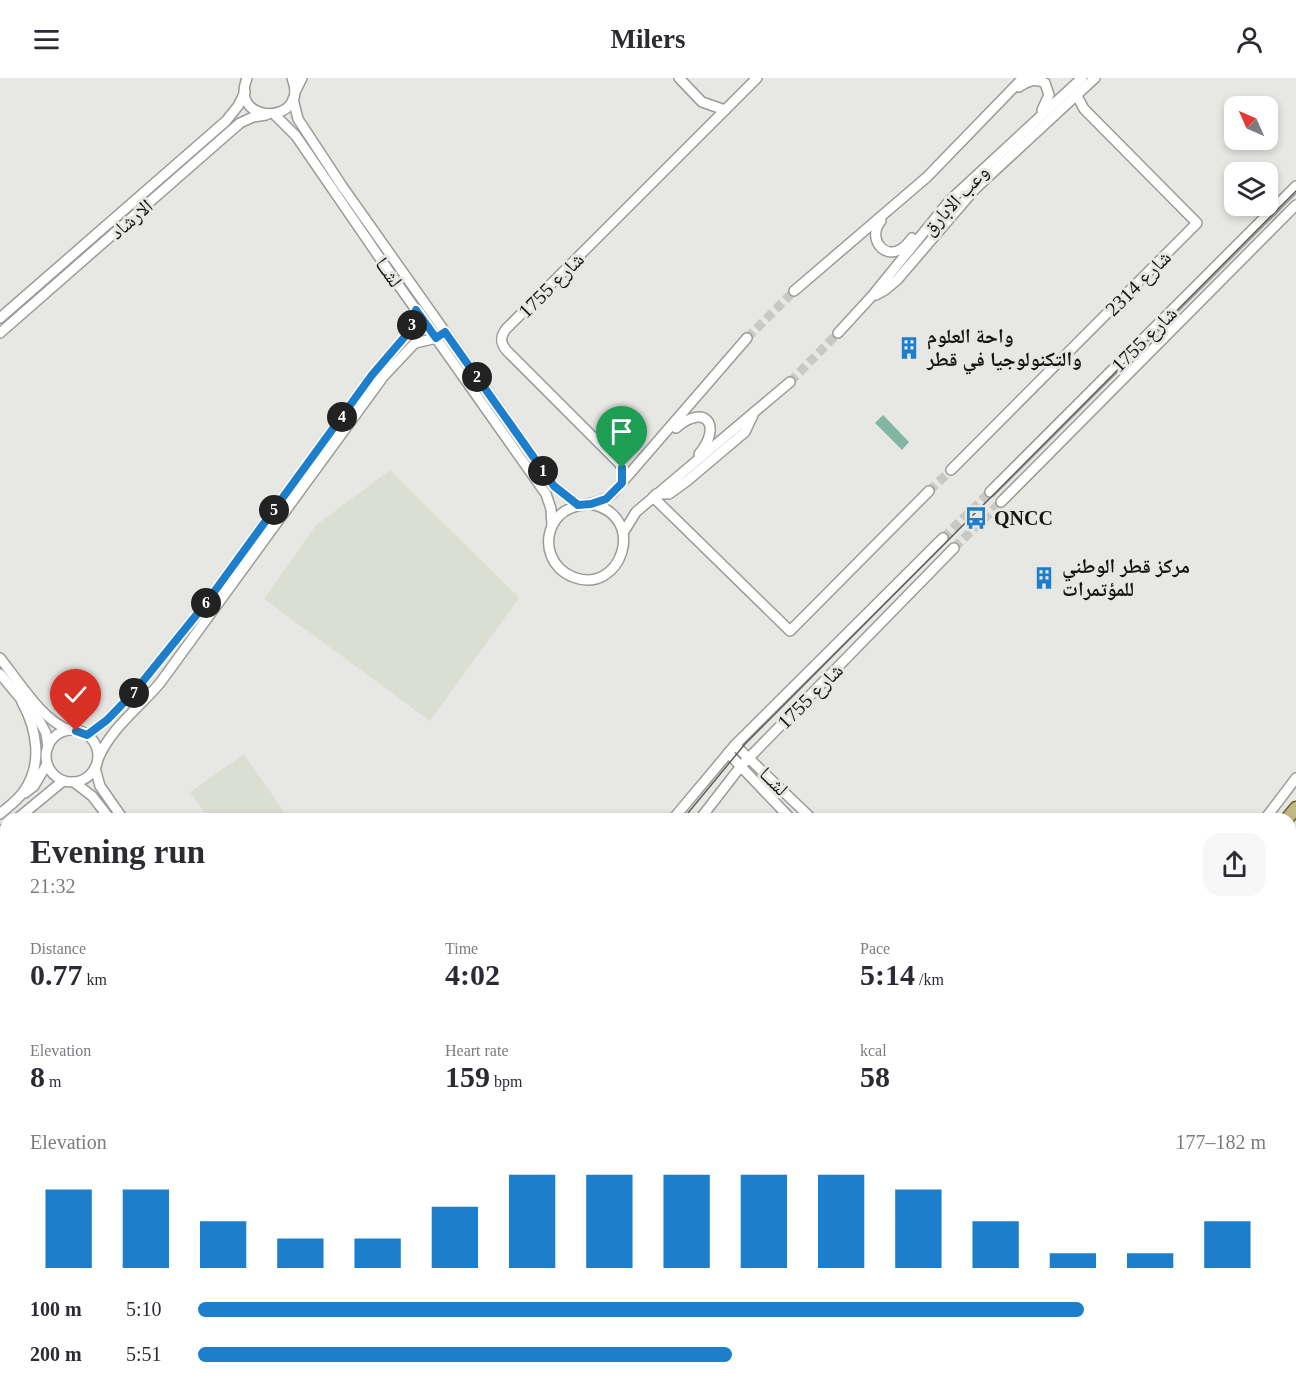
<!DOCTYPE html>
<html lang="en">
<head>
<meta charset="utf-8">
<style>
  :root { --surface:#fff; --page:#f7f7f7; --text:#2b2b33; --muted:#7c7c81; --accent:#1d7fcb }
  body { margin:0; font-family:"Times New Roman","Noto Naskh Arabic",serif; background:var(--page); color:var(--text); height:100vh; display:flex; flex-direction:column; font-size:22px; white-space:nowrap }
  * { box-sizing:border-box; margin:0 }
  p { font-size:20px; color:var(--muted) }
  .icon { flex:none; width:33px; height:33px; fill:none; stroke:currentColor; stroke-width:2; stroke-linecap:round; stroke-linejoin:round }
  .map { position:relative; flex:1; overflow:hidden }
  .drawer { position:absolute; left:0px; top:735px; width:1296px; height:578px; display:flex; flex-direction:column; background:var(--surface); border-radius:18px 18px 0 0; box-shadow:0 3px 9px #0003 }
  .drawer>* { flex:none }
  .needle { width:39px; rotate:315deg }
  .tools { position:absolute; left:1224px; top:18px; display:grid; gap:12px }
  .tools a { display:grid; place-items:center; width:54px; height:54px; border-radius:12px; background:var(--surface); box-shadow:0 3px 9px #0003; font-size:30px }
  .pin { position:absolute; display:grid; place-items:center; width:51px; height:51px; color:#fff; margin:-62px -26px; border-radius:50% 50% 50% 0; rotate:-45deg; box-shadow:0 0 6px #0007 }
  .pin .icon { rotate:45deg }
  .km { position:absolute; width:30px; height:30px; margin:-15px; border-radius:50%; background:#222; color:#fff; font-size:16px; line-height:30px; text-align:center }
  .round { display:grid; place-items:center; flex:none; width:63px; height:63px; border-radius:18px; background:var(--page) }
  .head { display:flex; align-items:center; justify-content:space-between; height:102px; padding:0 30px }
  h1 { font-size:33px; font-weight:700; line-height:45px }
  .figures { display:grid; grid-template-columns:repeat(3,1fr); gap:9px; height:102px; padding:6px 30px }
  .figures div { display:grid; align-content:center }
  .figures b { font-size:30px; font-weight:700 }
  .figures small { font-size:16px; font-weight:400 }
  .figures p { font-size:16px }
  .chart { height:168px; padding:12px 30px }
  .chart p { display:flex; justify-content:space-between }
  .chart svg { width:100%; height:108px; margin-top:6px; stroke:var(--accent); stroke-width:6 }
  ul { padding:0 30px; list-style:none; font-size:20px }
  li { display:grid; grid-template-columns:96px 72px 1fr; align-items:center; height:45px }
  li i { height:15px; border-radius:8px; background:var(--accent) }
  header { display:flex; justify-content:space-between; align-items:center; height:78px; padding:0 30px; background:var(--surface); font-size:27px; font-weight:700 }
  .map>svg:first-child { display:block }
  .built { fill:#dbdfd3 }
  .water { fill:#81b5a4 }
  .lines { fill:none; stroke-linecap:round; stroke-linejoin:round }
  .minor-tunnel { stroke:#c8c8c4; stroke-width:9; stroke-dasharray:9 4.5; stroke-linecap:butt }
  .minor-casing { stroke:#9b9c97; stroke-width:12 }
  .major-casing { stroke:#6d6129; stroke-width:15 }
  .minor { stroke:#fff; stroke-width:9 }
  .major { stroke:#c4b985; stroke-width:12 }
  .tram { stroke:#5c5c5a; stroke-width:1.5 }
  .route-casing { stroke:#fff; stroke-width:12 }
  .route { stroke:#1d7fcb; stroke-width:8 }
  .labels { text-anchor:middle; stroke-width:6; stroke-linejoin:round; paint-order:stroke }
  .street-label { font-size:20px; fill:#151514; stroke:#e7e8e3 }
  .poi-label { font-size:20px; font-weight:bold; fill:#151514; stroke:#e7e8e3; text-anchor:start }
</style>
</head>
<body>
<header><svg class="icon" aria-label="menu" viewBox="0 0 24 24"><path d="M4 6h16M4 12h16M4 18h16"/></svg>Milers<svg class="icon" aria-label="person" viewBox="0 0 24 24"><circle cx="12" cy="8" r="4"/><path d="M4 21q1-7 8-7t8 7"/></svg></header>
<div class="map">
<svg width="1296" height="1312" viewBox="0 0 1296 1312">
  <rect width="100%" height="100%" fill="#e7e8e3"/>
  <g class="built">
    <path d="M 390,392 L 519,520 L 430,643 L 264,521 L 316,447 Z"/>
    <path d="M 244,676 L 289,741 L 209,741 L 190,714 Z"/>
  </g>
  <g class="water">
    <path d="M 883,337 L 909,364 L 902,372 L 875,345 Z"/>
    <path d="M 517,1306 L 588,1307 L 597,1312 L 514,1312 Z"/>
  </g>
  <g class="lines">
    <g class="minor-tunnel">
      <path d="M 747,260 L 794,213"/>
      <path d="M 790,304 L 838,255"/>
      <path d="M 929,413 L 951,392"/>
      <path d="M 943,460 L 990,414"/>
      <path d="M 954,470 L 1001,424"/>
    </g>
    <g class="minor-casing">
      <g id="minor">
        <path d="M 247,0 C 228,48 311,47 292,0"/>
        <path d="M 679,0 L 702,24 L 725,32"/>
        <path d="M 1019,9 C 1028,3 1035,0 1045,5 L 1049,17 L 1042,32"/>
        <path d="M 295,14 L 302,0"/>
        <path d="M 293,21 L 298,41 L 342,108 L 554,408 L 578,427"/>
        <path d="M 274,36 L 296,58 L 397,205 L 546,416 L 551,431 L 552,447"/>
        <path d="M 881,143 C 867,159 883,182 901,171 C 905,169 909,164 912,160"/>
        <path d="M 794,213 L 927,99 L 1023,0"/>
        <path d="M 876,217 L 885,212 L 897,202 L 975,111 L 1095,0"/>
        <path d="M 0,240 L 226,43 L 238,28 L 245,14"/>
        <path d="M 0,255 L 240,45 L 253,39 L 266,37"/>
        <path d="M 838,255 L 872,218 L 950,122 L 1082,0"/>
        <path d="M 676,350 C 705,325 723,347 699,376"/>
        <path d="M 951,392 L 1197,145 L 1084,31 L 1076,16"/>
        <path d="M 622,405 L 622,390 L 619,385 L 507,273 C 500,265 500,259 506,251 L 757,0"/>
        <path d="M 990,414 L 1296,108"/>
        <path d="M 656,416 L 669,416 L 687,403 L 745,354 L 753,337"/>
        <path d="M 653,419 L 790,553 L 929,413"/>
        <path d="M 1001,424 L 1296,127"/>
        <path d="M 591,426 C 649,438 621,518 573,499 C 563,495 555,487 551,477 C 546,464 549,449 558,439 C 573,422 596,430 612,416 L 747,260"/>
        <path d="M 623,455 L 636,434 L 790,304"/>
        <path d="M 0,580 C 17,601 43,644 70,652"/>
        <path d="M 0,596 L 40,644 L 46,655 L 48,669"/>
        <circle cx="72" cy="678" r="26"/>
        <path d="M 87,657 L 107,642 L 135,613 L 206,525 L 372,297 L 407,256 L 416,232"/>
        <path d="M 735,667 L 812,741"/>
        <path d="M 728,675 L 791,741"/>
        <path d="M 98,681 C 110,651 139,630 160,605 L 383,299 L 415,265 L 437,260 L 445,254"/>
        <path d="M 95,690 L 100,708 L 123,741"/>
        <path d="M 74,704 L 92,718 L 110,741"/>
        <path d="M 25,715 L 34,708 L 47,686"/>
        <path d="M 0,736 C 8,729 18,722 24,713 C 43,686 37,651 22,624"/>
        <path d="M 17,741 L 63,703"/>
        <path d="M 673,741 L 735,667 L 943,460"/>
        <path d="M 700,741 L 741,688 L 954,470"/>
        <path d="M 1265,741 L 1296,700"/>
        <path d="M 0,754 L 6,750"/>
        <path d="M 1290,811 L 1296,803"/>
        <path d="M 1290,896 L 1296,886"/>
        <path d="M 1290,1108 L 1296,1117"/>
        <path d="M 1290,1159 L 1296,1156"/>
        <path d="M 1290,1211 L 1296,1213"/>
        <path d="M 1290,1232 L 1296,1226"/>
        <path d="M 711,1306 L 721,1312"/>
        <path d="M 754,1306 L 765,1312"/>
        <path d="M 388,1312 L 391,1306"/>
        <path d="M 425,1312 L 427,1306"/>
        <path d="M 845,1312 L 849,1306"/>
        <path d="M 858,1312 L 862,1306"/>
        <path d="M 947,1312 L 949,1306"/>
        <path d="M 1019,1312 L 1021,1306"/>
        <path d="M 1248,1312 L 1251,1306"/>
      </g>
    </g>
    <g class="major-casing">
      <g id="major">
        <path d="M 1287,741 L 1296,730"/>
        <path d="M 1290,783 L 1296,775"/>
        <path d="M 971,1312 L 973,1306"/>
        <path d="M 999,1312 L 1002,1306"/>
      </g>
    </g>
    <use href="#minor" class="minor"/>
    <use href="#major" class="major"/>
    <g class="tram">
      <path d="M 683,741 L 745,666 L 1296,113"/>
      <path d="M 409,1312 L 411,1306"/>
    </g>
  </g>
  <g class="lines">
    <g class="route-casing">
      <path id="route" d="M 76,653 L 87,657 L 107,642 L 135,613 L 206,525 L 372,297 L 407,256 L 416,232 L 436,260 L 445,254 L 554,408 L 578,427 L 591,426 L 606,421 L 622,405 L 622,390"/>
    </g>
    <use href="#route" class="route"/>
  </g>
  <defs>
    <g id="building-bare" transform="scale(1.8)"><path d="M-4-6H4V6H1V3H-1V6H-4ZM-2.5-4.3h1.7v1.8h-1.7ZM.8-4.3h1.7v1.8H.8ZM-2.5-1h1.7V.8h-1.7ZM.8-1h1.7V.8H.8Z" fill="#1d7fcb" stroke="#e7e8e3" stroke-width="2.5" paint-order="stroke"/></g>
    <g id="bus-bare" transform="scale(1.8)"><path d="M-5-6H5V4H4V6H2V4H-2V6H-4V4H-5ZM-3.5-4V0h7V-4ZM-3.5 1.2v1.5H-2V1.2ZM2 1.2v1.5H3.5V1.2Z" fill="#1d7fcb" stroke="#e7e8e3" stroke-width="2.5" paint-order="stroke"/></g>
  </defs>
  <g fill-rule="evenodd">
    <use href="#building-bare" x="909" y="270"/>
    <use href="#bus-bare" x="976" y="440"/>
    <use href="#building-bare" x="1044" y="500"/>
  </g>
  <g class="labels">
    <g class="street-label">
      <text transform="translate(955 122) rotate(-47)" y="7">وعب الابارق</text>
      <text transform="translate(131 141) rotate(-41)" y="7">الارشاد</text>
      <text transform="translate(389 194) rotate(55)" y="7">لشــا</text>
      <text transform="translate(1138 205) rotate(-45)" y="7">شارع 2314</text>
      <text transform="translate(551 207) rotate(-45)" y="7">شارع 1755</text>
      <text transform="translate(1144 261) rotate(-45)" y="7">شارع 1755</text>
      <text transform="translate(810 618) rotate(-45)" y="7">شارع 1755</text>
      <text transform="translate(774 703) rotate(45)" y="7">لشــا</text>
    </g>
    <g class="poi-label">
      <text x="927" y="265">واحة العلوم<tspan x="927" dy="23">والتكنولوجيا في قطر</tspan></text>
      <text x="994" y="447">QNCC</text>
      <text x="1062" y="495">مركز قطر الوطني<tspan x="1062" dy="23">للمؤتمرات</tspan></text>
    </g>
  </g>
</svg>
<div class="tools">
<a><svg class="needle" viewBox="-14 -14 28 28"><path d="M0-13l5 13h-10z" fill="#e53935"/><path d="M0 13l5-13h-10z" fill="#7c7c81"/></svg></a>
<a><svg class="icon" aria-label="layers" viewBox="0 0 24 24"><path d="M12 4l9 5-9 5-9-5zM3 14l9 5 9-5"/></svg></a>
</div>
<div class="pin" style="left:622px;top:390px;background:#1e9e55"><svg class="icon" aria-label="arrive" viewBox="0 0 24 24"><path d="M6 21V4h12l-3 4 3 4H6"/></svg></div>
<div class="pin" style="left:76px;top:653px;background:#d93025"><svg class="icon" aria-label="check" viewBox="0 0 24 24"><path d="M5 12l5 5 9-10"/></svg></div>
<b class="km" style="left:543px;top:393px">1</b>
<b class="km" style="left:477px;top:299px">2</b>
<b class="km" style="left:412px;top:247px">3</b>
<b class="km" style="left:342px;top:339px">4</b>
<b class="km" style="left:274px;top:432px">5</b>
<b class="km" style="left:206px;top:525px">6</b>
<b class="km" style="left:134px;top:615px">7</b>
<section class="drawer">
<div class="head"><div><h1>Evening run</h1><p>21:32</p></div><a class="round"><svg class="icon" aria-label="share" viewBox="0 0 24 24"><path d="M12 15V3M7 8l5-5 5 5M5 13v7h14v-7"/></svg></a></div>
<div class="figures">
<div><p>Distance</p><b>0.77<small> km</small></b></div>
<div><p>Time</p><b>4:02</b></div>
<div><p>Pace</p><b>5:14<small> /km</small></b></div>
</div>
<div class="figures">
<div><p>Elevation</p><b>8<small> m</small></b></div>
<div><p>Heart rate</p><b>159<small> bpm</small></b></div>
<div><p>kcal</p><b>58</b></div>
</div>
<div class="chart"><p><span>Elevation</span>177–182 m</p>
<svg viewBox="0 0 160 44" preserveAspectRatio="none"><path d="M5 44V12M15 44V12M25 44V25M35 44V32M45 44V32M55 44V19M65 44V6M75 44V6M85 44V6M95 44V6M105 44V6M115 44V12M125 44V25M135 44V38M145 44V38M155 44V25"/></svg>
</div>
<ul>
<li><b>100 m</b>5:10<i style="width:83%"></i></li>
<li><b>200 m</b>5:51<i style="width:50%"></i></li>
</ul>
</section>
</div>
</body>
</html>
